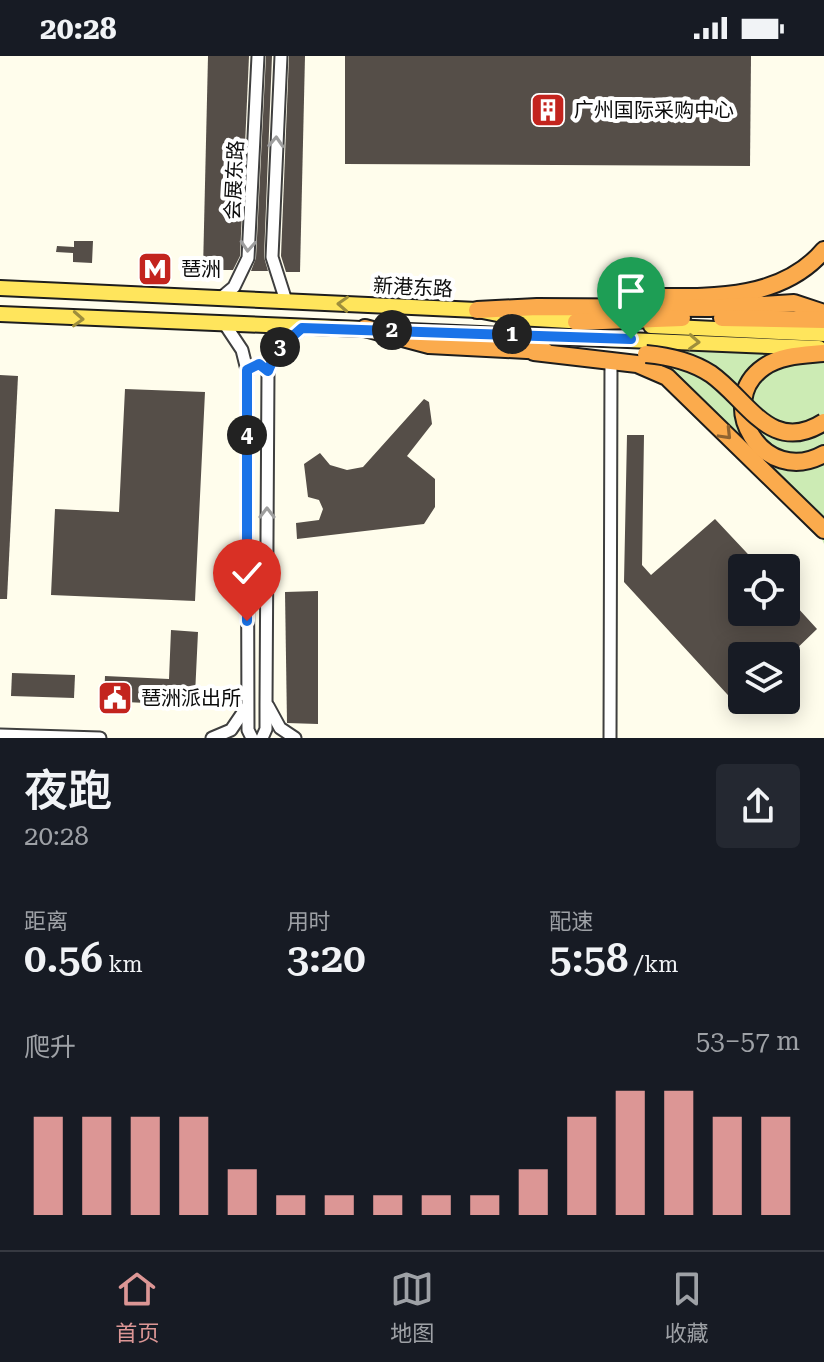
<!DOCTYPE html>
<html lang="zh">
<head>
<meta charset="utf-8">
<style>
  :root { --surface:#171b24; --page:#242831; --text:#f1f3f6; --muted:#9ea1a6; --line:#363941; --accent:#dc9695 }
  body { margin:0; font-family:"Roboto Serif","Noto Sans SC",serif; background:var(--page); color:var(--text); height:100vh; display:flex; flex-direction:column; font-size:30px; white-space:nowrap }
  * { box-sizing:border-box; margin:0 }
  p { font-size:26px; color:var(--muted) }
  .icon { flex:none; width:44px; height:44px; fill:none; stroke:currentColor; stroke-width:2; stroke-linecap:round; stroke-linejoin:round }
  .map { position:relative; height:682px; overflow:hidden }
  .drawer { display:flex; flex-direction:column; background:var(--surface); flex:1 }
  .drawer>* { flex:none }
  .controls { position:absolute; left:728px; top:498px; display:grid; gap:16px }
  .controls a { display:grid; place-items:center; width:72px; height:72px; border-radius:8px; background:var(--surface); box-shadow:0 4px 20px #0003; font-size:40px }
  .pin { position:absolute; display:grid; place-items:center; width:68px; height:68px; color:#fff; margin:-82px -34px; border-radius:50% 50% 50% 0; rotate:-45deg; box-shadow:0 0 8px #0007 }
  .pin .icon { rotate:45deg }
  .km { position:absolute; width:40px; height:40px; margin:-20px; border-radius:50%; background:#222; color:#fff; font-size:22px; line-height:40px; text-align:center }
  .round { display:grid; place-items:center; flex:none; width:84px; height:84px; border-radius:8px; background:var(--page) }
  .summary { display:flex; align-items:center; justify-content:space-between; height:136px; padding:0 24px }
  h1 { font-size:44px; font-weight:600; line-height:60px }
  .figures { display:grid; grid-template-columns:repeat(3,1fr); gap:12px; height:136px; padding:8px 24px }
  .figures div { display:grid; align-content:center }
  .figures b { font-size:40px; font-weight:600 }
  .figures small { font-size:22px; font-weight:400 }
  .figures p { font-size:22px }
  .chart { height:224px; padding:16px 24px }
  .chart p { display:flex; justify-content:space-between }
  .chart svg { width:100%; height:144px; margin-top:8px; stroke:var(--accent); stroke-width:6 }
  .status { display:flex; justify-content:space-between; align-items:center; height:56px; padding:0 40px; background:var(--surface); direction:ltr }
  .status svg { height:22px; fill:currentColor }
  .dock { display:flex; justify-content:space-around; align-items:center; height:112px; border-top:2px solid var(--line); background:var(--surface); font-size:22px; color:var(--muted) }
  .dock a { display:grid; justify-items:center; gap:4px }
  .dock .selected { color:var(--accent) }
  .map>svg:first-child { display:block }
  .green { fill:#ccebb4 }
  .building { fill:#554e48 }
  .lines { fill:none; stroke-linecap:round; stroke-linejoin:round }
  .minor-casing { stroke:#3f3f3f; stroke-width:15 }
  .major-casing { stroke:#1d1d1d; stroke-width:18 }
  .highway-casing { stroke:#1d1d1d; stroke-width:20 }
  .minor { stroke:#fff; stroke-width:11 }
  .major { stroke:#ffe55c; stroke-width:14 }
  .highway { stroke:#fbab4d; stroke-width:16 }
  .highway-bridge-casing { stroke:#1d1d1d; stroke-width:20; stroke-linecap:butt }
  .highway-bridge { stroke:#fbab4d; stroke-width:16 }
  .oneway { stroke:#9e9e9e }
  .oneway2 { stroke:#9e8e3c }
  .oneway3 { stroke:#8f6330 }
  .route-casing { stroke:#fff; stroke-width:16 }
  .route { stroke:#1a73e8; stroke-width:10 }
  .labels { text-anchor:middle; stroke-width:8; stroke-linejoin:round; paint-order:stroke }
  .poi-label { font-size:20px; fill:#0c0c0c; stroke:#fff; text-anchor:start }
  .street-label { font-size:20px; fill:#0c0c0c; stroke:#fff }
</style>
</head>
<body>
<div class="status"><b>20:28</b><svg viewBox="0 0 49 12"><path d="M0 12V9h3v3zM5 12V6h3v6zM10 12V3h3v9zM15 12V0h3v12zM26 1h20v11H26zM47 4h2v5h-2z"/></svg></div>
<div class="map">
<svg width="824" height="682" viewBox="0 0 824 682">
  <rect width="100%" height="100%" fill="#fffdec"/>
  <path class="green" d="M 681,291 L 824,301 L 824,488 L 817,472 L 648,315 Z"/>
  <g class="building">
    <path d="M 208,0 L 249,0 L 240,200 L 233,214 L 203,214 Z"/>
    <path d="M 266,0 L 272,0 L 264,201 L 268,215 L 251,215 L 256,202 Z"/>
    <path d="M 289,0 L 305,0 L 300,216 L 286,216 L 281,200 Z"/>
    <path d="M 345,0 L 751,0 L 750,110 L 345,108 Z"/>
    <path d="M 74,185 L 93,185 L 92,207 L 73,206 L 73,197 L 56,196 L 57,190 L 74,191 Z"/>
    <path d="M 0,319 L 18,320 L 7,543 L 0,543 Z"/>
    <path d="M 125,333 L 205,336 L 195,545 L 51,539 L 55,453 L 119,456 Z"/>
    <path d="M 424,343 L 429,346 L 432,368 L 407,400 L 435,423 L 435,451 L 424,468 L 297,483 L 296,467 L 319,464 L 323,453 L 319,444 L 308,441 L 304,408 L 320,397 L 330,409 L 347,414 L 363,411 Z"/>
    <path d="M 627,379 L 644,379 L 642,509 L 651,519 L 715,463 L 761,512 L 742,512 L 742,556 L 786,556 L 786,539 L 817,573 L 789,600 L 742,600 L 742,645 L 738,650 L 624,526 Z"/>
    <path d="M 318,535 L 318,668 L 287,667 L 285,536 Z"/>
    <path d="M 171,574 L 198,576 L 195,639 L 168,638 L 168,648 L 104,645 L 105,620 L 169,623 Z"/>
    <path d="M 12,617 L 75,619 L 74,642 L 11,640 Z"/>
  </g>
  <g class="lines">
    <g class="minor-casing">
      <g id="minor">
        <path d="M 281,0 L 272,201 L 286,245"/>
        <path d="M 222,241 L 234,231 L 248,202 L 258,0"/>
        <path d="M 226,270 L 242,294 L 247,314 L 248,674 L 252,682"/>
        <path d="M 268,650 L 280,672 L 295,682"/>
        <path d="M 0,679 L 100,682"/>
        <path d="M 212,682 L 231,674 L 246,652"/>
        <path d="M 262,682 L 266,673 L 266,647 L 268,315 L 277,294 L 302,272"/>
        <path d="M 610,682 L 611,305"/>
      </g>
    </g>
    <g class="major-casing">
      <g id="major">
        <path d="M 0,232 L 477,254 L 518,262 L 586,266"/>
        <path d="M 0,258 L 819,292"/>
        <path d="M 651,270 L 824,278"/>
      </g>
    </g>
    <g class="highway-casing">
      <g id="highway">
        <path d="M 618,241 C 687,239 774,253 824,194"/>
        <path d="M 477,254 L 537,251 L 710,252 L 794,247 L 824,257"/>
        <path d="M 722,262 L 824,264"/>
        <path d="M 576,266 L 682,262"/>
        <path d="M 365,272 L 429,289 L 545,295"/>
        <path d="M 534,296 L 637,308 L 667,321 L 824,474"/>
        <path d="M 824,297 C 804,299 781,299 764,311 C 713,346 763,432 824,398"/>
      </g>
    </g>
    <use href="#minor" class="minor"/>
    <use href="#major" class="major"/>
    <use href="#highway" class="highway"/>
    <g class="highway-bridge-casing">
      <path id="highway-bridge" d="M 646,298 C 669,300 691,305 711,318 C 748,344 771,400 824,366"/>
    </g>
    <use href="#highway-bridge" class="highway-bridge"/>
  </g>
  <defs><path id="oneway-chevron" d="M-2-3.5L2.5 0L-2 3.5" fill="none" stroke-width="1.6" stroke-linecap="round" stroke-linejoin="round" transform="scale(2)"/></defs>
  <g class="oneway">
    <use href="#oneway-chevron" transform="translate(276 86) rotate(-87)"/>
    <use href="#oneway-chevron" transform="translate(248 190) rotate(94)"/>
    <use href="#oneway-chevron" transform="translate(267 457) rotate(-90)"/>
  </g>
  <g class="oneway2">
    <use href="#oneway-chevron" transform="translate(343 248) rotate(-177)"/>
    <use href="#oneway-chevron" transform="translate(78 263) rotate(3)"/>
    <use href="#oneway-chevron" transform="translate(694 286) rotate(3)"/>
  </g>
  <use class="oneway3" href="#oneway-chevron" transform="translate(726 378) rotate(46)"/>
  <g class="lines">
    <g class="route-casing">
      <path id="route" d="M 247,565 L 247,314 L 259,308 L 268,315 L 277,294 L 302,272 L 631,283"/>
    </g>
    <use href="#route" class="route"/>
  </g>
  <defs>
    <g id="building-square" transform="scale(1.8)"><rect x="-9" y="-9" width="18" height="18" rx="4" fill="#c3241e" stroke="#fff"/><path d="M-4-6H4V6H1V3H-1V6H-4ZM-2.5-4.3h1.7v1.8h-1.7ZM.8-4.3h1.7v1.8H.8ZM-2.5-1h1.7V.8h-1.7ZM.8-1h1.7V.8H.8Z" fill="#fff"/></g>
    <g id="metro-square" transform="scale(1.8)"><rect x="-9" y="-9" width="18" height="18" rx="4" fill="#c3241e" stroke="#fff"/><path d="M-5.5 5V-5H-3L0 0L3-5H5.5V5H3V-.5L0 4L-3-.5V5Z" fill="#fff"/></g>
    <g id="civic-square" transform="scale(1.8)"><rect x="-9" y="-9" width="18" height="18" rx="4" fill="#c3241e" stroke="#fff"/><path d="M-.6-6.5H3V-4.5H.6V-3L4-1V1h2V6H-6V1h2V-1L-.6-3ZM-1.2 2.5V6h2.4V2.5Z" fill="#fff"/></g>
  </defs>
  <g fill-rule="evenodd">
    <use href="#building-square" x="548" y="54"/>
    <use href="#metro-square" x="155" y="213"/>
    <use href="#civic-square" x="115" y="642"/>
  </g>
  <g class="labels">
    <g class="poi-label">
      <text x="574" y="61">广州国际采购中心</text>
      <text x="181" y="220">琶洲</text>
      <text x="141" y="649">琶洲派出所</text>
    </g>
    <g class="street-label">
      <text transform="translate(234 124) rotate(-87)" y="7">会展东路</text>
      <text transform="translate(413 231) rotate(3)" y="7">新港东路</text>
    </g>
  </g>
</svg>
<div class="controls">
<a><svg class="icon" aria-label="locate" viewBox="0 0 24 24"><circle cx="12" cy="12" r="6"/><path d="M12 2v4M12 18v4M2 12h4M18 12h4"/></svg></a>
<a><svg class="icon" aria-label="layers" viewBox="0 0 24 24"><path d="M12 4l9 5-9 5-9-5zM3 14l9 5 9-5"/></svg></a>
</div>
<div class="pin" style="left:631px;top:283px;background:#1e9e55"><svg class="icon" aria-label="arrive" viewBox="0 0 24 24"><path d="M6 21V4h12l-3 4 3 4H6"/></svg></div>
<div class="pin" style="left:247px;top:565px;background:#d93025"><svg class="icon" aria-label="check" viewBox="0 0 24 24"><path d="M5 12l5 5 9-10"/></svg></div>
<b class="km" style="left:512px;top:278px">1</b>
<b class="km" style="left:392px;top:274px">2</b>
<b class="km" style="left:280px;top:291px">3</b>
<b class="km" style="left:247px;top:379px">4</b>
</div>
<section class="drawer">
<div class="summary"><div><h1>夜跑</h1><p>20:28</p></div><a class="round"><svg class="icon" aria-label="share" viewBox="0 0 24 24"><path d="M12 15V3M7 8l5-5 5 5M5 13v7h14v-7"/></svg></a></div>
<div class="figures">
<div><p>距离</p><b>0.56<small> km</small></b></div>
<div><p>用时</p><b>3:20</b></div>
<div><p>配速</p><b>5:58<small> /km</small></b></div>
</div>
<div class="chart"><p><span>爬升</span>53–57 m</p>
<svg viewBox="0 0 160 44" preserveAspectRatio="none"><path d="M5 44V14M15 44V14M25 44V14M35 44V14M45 44V30M55 44V38M65 44V38M75 44V38M85 44V38M95 44V38M105 44V30M115 44V14M125 44V6M135 44V6M145 44V14M155 44V14"/></svg>
</div>
</section>
<nav class="dock">
<a class="selected"><svg class="icon" aria-label="home" viewBox="0 0 24 24"><path d="M3 11l9-7 9 7M6 9v11h12V9"/></svg>首页</a>
<a><svg class="icon" aria-label="map" viewBox="0 0 24 24"><path d="M3 6l6-2 6 2 6-2v14l-6 2-6-2-6 2zM9 4v14M15 6v14"/></svg>地图</a>
<a><svg class="icon" aria-label="saved" viewBox="0 0 24 24"><path d="M7 4h10v16l-5-4-5 4z"/></svg>收藏</a>
</nav>
</body>
</html>
